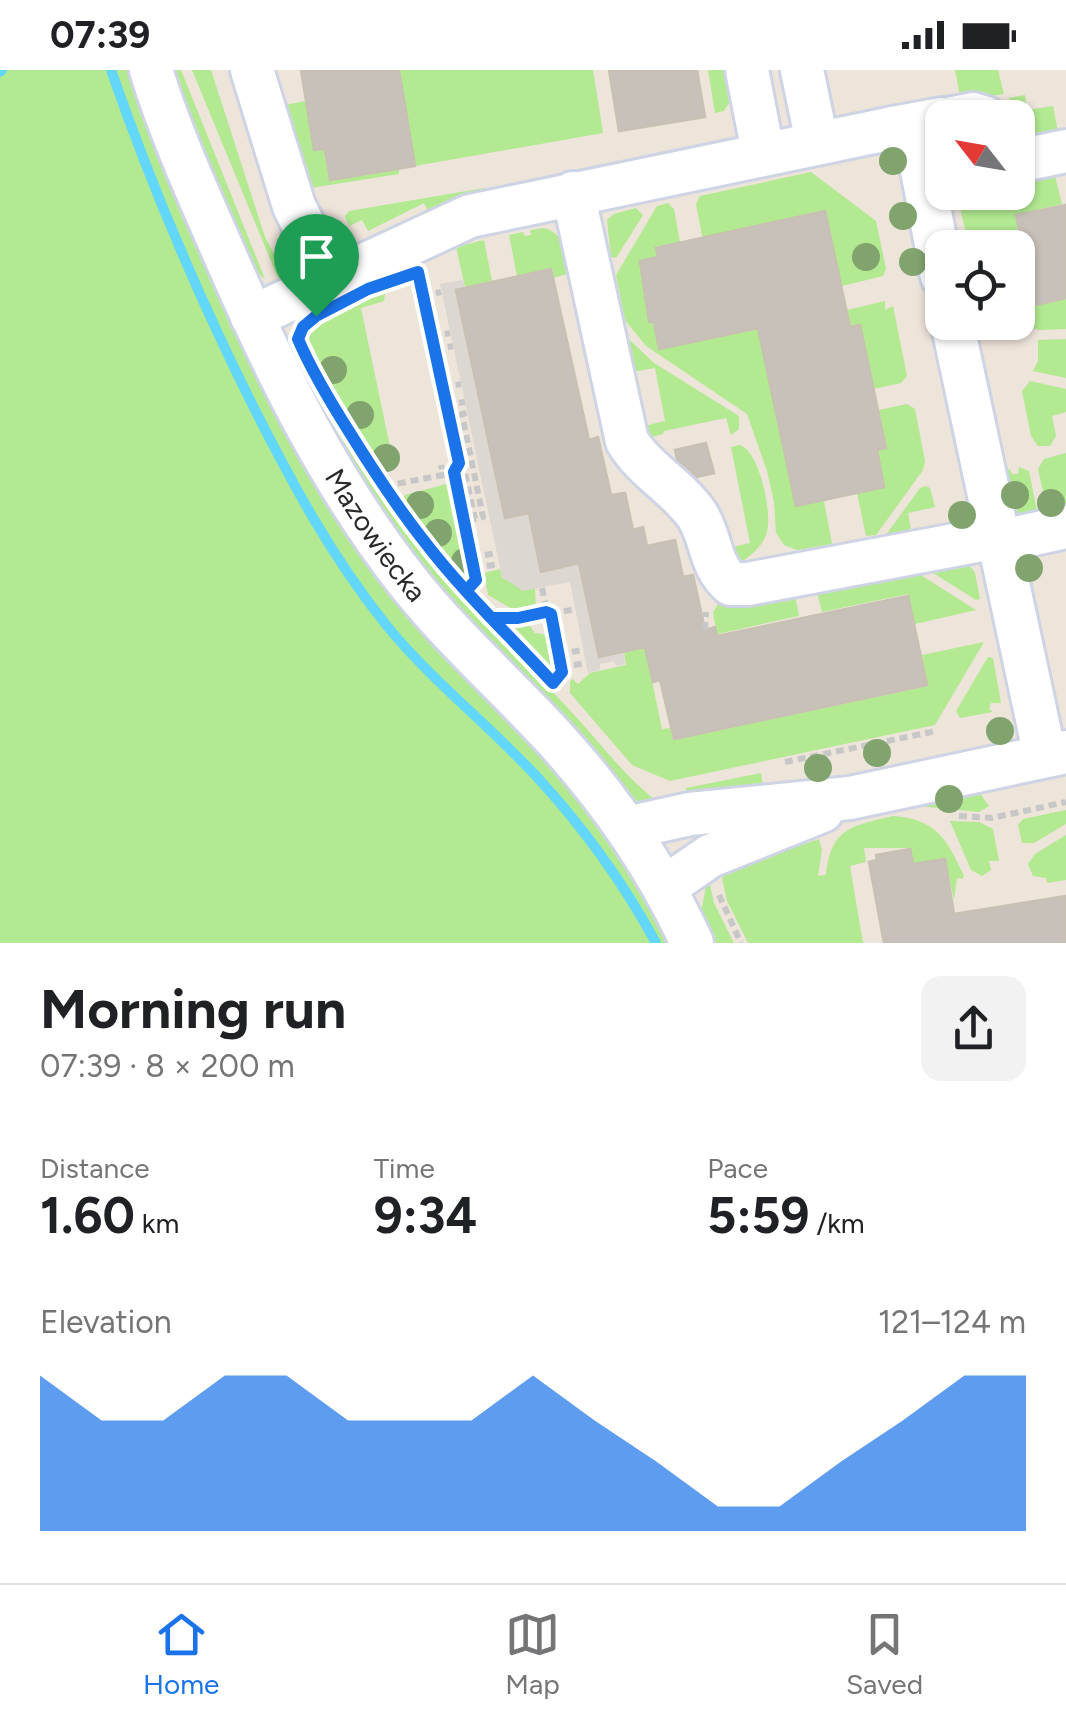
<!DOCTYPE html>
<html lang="en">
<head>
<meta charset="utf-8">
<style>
  :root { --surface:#fff; --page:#f2f2f2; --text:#202124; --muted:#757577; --line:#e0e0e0; --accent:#1a73e8 }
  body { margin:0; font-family:Figtree,sans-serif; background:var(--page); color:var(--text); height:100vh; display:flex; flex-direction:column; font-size:38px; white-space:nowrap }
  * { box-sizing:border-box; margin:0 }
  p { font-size:32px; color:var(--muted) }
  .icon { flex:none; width:55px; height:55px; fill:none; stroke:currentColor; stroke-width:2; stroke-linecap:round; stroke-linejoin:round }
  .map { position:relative; height:873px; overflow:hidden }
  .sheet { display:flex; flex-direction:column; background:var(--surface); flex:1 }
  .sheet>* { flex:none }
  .needle { width:65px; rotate:301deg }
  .buttons { position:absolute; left:925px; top:30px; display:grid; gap:20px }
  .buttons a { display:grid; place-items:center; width:110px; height:110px; border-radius:20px; background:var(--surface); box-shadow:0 2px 8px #0004; font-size:50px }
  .pin { position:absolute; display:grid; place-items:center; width:85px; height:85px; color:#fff; margin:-102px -42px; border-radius:50% 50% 50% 0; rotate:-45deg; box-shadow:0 0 10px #0007 }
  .pin .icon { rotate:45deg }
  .round { display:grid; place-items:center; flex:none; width:105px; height:105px; border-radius:20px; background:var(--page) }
  .overview { display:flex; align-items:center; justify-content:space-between; height:170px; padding:0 40px }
  h1 { font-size:55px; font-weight:700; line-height:75px }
  .stats { display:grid; grid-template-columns:repeat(3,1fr); gap:15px; height:170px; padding:10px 40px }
  .stats div { display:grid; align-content:center }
  .stats b { font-size:50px; font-weight:700 }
  .stats small { font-size:28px; font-weight:400 }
  .stats p { font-size:28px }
  .chart { height:280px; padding:20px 40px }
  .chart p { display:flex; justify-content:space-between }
  .chart svg { width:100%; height:180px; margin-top:10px; fill:var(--accent); opacity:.7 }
  .status { display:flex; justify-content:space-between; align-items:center; height:70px; padding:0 50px; background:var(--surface); direction:ltr }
  .status svg { height:28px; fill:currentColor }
  .menu { display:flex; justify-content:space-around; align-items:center; height:140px; border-top:2px solid var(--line); background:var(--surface); font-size:28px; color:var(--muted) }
  .menu a { display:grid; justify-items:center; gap:5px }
  .menu .selected { color:var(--accent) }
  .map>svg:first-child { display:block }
  .green { fill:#b2e991 }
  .plaza { fill:#ddd7d1 }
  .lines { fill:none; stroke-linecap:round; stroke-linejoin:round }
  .stream { stroke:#62d7f9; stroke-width:10 }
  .building { fill:#c8c1ba; stroke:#c8c0b3; stroke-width:2.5 }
  .minor-casing { stroke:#cfd4e4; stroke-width:48 }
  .path { stroke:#c7c7c7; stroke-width:6; stroke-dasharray:8 5; stroke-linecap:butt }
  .minor { stroke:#fff; stroke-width:42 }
  .tree { fill:#81a36d }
  .route-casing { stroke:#fff; stroke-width:20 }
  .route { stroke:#1a73e8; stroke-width:12 }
  .labels { text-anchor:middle; stroke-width:9; stroke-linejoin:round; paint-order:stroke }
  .street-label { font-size:28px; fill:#292929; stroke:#fff }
</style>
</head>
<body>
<div class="status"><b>07:39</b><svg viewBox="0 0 49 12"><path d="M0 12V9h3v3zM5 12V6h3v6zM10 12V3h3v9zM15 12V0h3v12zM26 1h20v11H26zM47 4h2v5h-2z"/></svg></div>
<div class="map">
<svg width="1066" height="873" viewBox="0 0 1066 873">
  <rect width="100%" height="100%" fill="#ede4da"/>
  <g class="green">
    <path d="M 0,0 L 132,0 L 196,167 L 545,685 L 630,794 L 672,873 L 0,873 Z"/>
    <path d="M 170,0 L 181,0 L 265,209 L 250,196 Z"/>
    <path d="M 192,0 L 211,0 L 265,167 L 274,184 L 299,173 L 302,199 L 299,206 L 280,213 Z"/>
    <path d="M 399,0 L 593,0 L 603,63 L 415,96 Z"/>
    <path d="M 708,0 L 726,0 L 731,30 L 724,41 L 715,43 Z"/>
    <path d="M 955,0 L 998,0 L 1004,24 L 961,31 Z"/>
    <path d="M 1025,25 L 1027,40 L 1053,36 L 1058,62 L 1028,68 L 1021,63 L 1018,48 L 1013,47 L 1009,28 Z"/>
    <path d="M 315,29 L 309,51 L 314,81 L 324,80 L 329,111 L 399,99 L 399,104 L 310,118 L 285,35 Z"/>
    <path d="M 811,102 L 876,151 L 886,199 L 883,206 L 842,216 L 825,140 L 783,150 L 741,168 L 739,160 L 718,164 L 704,176 L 696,134 L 700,126 Z"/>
    <path d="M 1054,102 L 1062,134 L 1015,145 L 1021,173 L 980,177 L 974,172 L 969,176 L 957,125 L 960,122 L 1018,122 L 1018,105 Z"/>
    <path d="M 484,118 L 484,125 L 430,145 L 424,133 L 368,161 L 362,150 L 349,156 L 345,146 L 349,141 Z"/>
    <path d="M 668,133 L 674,139 L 680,172 L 656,177 L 657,186 L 640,191 L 648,252 L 653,252 L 659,279 L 775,255 L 762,277 L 796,436 L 824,431 L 832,474 L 797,480 L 784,475 L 776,463 L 774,432 L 767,401 L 747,344 L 646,276 L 625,250 L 616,205 L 657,136 Z"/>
    <path d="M 636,138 L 643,145 L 616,188 L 611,187 L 607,150 L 614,144 Z"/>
    <path d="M 544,158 C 566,164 565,183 569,203 L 554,208 L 552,198 L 517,206 L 509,165 L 523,162 L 525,166 L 531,165 L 530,160 Z"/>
    <path d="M 484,170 L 492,211 L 465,217 L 456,177 Z"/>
    <path d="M 1028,208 L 1034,236 L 1066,229 L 1066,259 L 1039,260 L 1013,253 L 1018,252 L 1018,210 Z"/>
    <path d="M 385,223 L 384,231 L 361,238 L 394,396 L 388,400 C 368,395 312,290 304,267 C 313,248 364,223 385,223 Z"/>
    <path d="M 885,231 L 885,240 L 893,236 L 907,306 L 901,313 L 864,321 L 859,292 L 868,289 L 860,255 L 851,256 L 847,240 Z"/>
    <path d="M 618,259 L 654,293 L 739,346 L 739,359 L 731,365 L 726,348 L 664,361 L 663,364 L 648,368 L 644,356 L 665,351 L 655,298 L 631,302 Z"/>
    <path d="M 1066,269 L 1066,308 L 1033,301 L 1038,291 L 1038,270 Z"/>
    <path d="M 292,270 C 327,338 365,406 412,466 C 460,527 514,581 567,637 C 599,671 625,708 663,736 L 645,736 L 630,726 L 451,534 L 358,410 L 291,279 Z"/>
    <path d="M 1030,311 L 1066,319 L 1066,342 L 1052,346 L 1056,366 L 1050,376 L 1038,376 L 1031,366 L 1022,321 Z"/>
    <path d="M 907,334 L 915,339 L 925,391 L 923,400 L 876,465 L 866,466 L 857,423 L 885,417 L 877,381 L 887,378 L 879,340 Z"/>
    <path d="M 740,375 C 760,382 772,442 767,462 C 763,477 748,489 735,495 L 729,478 L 750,473 L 731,377 Z"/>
    <path d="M 1066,383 L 1066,445 L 1049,449 L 1038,399 L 1044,389 Z"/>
    <path d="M 1019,397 L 1029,401 L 1039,451 L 1021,449 L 1010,440 L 1004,403 L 1010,399 L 1012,404 L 1018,404 Z"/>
    <path d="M 446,414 L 452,418 L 470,504 L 467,508 L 460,507 L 402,432 L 405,425 Z"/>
    <path d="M 926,416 L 930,418 L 935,437 L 908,443 L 912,466 L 878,476 L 920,418 Z"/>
    <path d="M 964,488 L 975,503 L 980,529 L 976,530 L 922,496 Z"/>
    <path d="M 500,499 L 502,508 L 535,518 L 536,538 L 514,540 L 488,525 L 484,503 Z"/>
    <path d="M 911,499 L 976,540 L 915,554 L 908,524 L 822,542 L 817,522 Z"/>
    <path d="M 789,520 L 795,525 L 799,546 L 717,564 L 713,543 L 718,534 Z"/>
    <path d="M 527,552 L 535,563 L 548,565 L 553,600 L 548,599 L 511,561 L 511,556 Z"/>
    <path d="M 984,572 L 935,655 L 670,711 L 632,695 L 570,623 L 570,611 L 573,609 L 578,614 L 590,603 L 626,595 L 624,582 L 645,577 L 662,659 L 670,658 L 673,670 L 928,616 L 922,585 Z"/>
    <path d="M 988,587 L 993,588 L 1001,633 L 991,633 L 989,639 L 993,642 L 960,648 L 956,641 Z"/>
    <path d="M 761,703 L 764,724 L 686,723 L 686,718 Z"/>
    <path d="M 979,722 L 989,736 L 979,742 L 917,736 Z"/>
    <path d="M 1066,740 L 1066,754 L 1034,773 L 1022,773 L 1018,755 L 1023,749 Z"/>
    <path d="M 893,746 C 936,749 947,769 964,806 L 962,809 L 957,808 L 954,830 L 945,789 L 914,793 L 910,778 L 864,778 L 866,792 L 850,796 L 863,873 L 748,873 L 727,831 L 722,808 L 727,801 L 819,769 L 822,780 L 818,806 L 826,805 C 831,758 851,756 893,746 Z"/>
    <path d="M 950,751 L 979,752 L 993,759 L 999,791 L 989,791 L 991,800 L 982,806 L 971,800 Z"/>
    <path d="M 1066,765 L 1066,810 L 1047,813 L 1046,808 L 1033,806 L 1028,794 L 1035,784 Z"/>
    <path d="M 708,806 L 714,833 L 734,873 L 713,873 L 700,847 Z"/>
  </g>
  <path class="plaza" d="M 463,210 L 465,218 L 456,221 L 505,448 L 529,443 L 541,501 L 580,493 L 623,582 L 625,594 L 616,596 L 614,591 L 600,594 L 600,600 L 588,603 L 570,512 L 523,521 L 502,507 L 440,214 Z"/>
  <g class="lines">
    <g class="stream">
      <path d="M 111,0 C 151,115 199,228 253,336 C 293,415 331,486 387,556 C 431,610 489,655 537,707 C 584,758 623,812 656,873"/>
      <path d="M 0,2 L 2,0"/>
    </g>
  </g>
  <g class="building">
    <path d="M 301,0 L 399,0 L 415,96 L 330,110 L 325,79 L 314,80 Z"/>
    <path d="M 609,0 L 697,0 L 705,47 L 619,61 Z"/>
    <path d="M 1066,135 L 1066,228 L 1035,235 L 1016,145 Z"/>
    <path d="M 825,141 L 850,257 L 860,255 L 886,378 L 877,380 L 884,417 L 796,436 L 758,258 L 659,279 L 654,252 L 649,252 L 640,191 L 658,187 L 656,178 Z"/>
    <path d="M 551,199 L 589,370 L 598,367 L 611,425 L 625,423 L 633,460 L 643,457 L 647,476 L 675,470 L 683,507 L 693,505 L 705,560 L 715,557 L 717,566 L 908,526 L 927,615 L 674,669 L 660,610 L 653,612 L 645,577 L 599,587 L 579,493 L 541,502 L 529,443 L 505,448 L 456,220 Z"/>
    <path d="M 706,373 L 714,403 L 697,407 L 677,389 L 675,380 Z"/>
    <path d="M 910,779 L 913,794 L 945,789 L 954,844 L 1066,826 L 1066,873 L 884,873 L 869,792 L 877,790 L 876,785 Z"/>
  </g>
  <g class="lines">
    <g class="minor-casing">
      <g id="minor">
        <path id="s1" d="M 151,0 C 171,65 200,128 227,190 C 277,304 331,414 408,512 C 454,570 509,618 558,672 C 613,733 658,799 692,873"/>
        <path d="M 252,0 L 294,136 L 332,213"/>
        <path d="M 747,0 L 763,82"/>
        <path d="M 802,0 L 817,72"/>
        <path d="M 953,48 L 973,44 L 986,48"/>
        <path d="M 893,58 L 942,49"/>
        <path d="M 1018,91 L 1066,81"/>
        <path d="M 573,123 L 627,371 C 645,401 678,417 697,445 C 712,468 709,495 731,514 L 748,514 L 997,467"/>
        <path d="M 252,247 L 470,146 L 893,58 L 906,68 L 920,89 L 942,206"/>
        <path d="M 952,252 L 1045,686"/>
        <path d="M 998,472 L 1066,457"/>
        <path d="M 627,758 L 690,744 L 850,728 L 1066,682"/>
        <path d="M 665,817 L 710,786 L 822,741"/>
      </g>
    </g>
    <g class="path">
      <path d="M 420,209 L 459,393 L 453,403"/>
      <path d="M 423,226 L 441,222"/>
      <path d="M 432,267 L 450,263"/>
      <path d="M 435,280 L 453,276"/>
      <path d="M 443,318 L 461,314"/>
      <path d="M 446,335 L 465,332"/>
      <path d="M 459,393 L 464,399 L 475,449 L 483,447 L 462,344 L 467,343"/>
      <path d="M 443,405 L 453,403 L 476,510 L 466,521"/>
      <path d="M 385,416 L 443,405 L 441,395"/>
      <path d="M 472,487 L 497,483"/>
      <path d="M 474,498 L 499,494"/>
      <path d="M 542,518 L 547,541"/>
      <path d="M 551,544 L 575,539"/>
      <path d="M 492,548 L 517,548 L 547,542 L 551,544 L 562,602 L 554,612"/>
      <path d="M 705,560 L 706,542"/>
      <path d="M 559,584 L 583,580"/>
      <path d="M 561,597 L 586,593"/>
      <path d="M 785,692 L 936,661"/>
      <path d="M 959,746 L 992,748 L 1066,732"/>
      <path d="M 719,825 L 741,873"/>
    </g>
    <use href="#minor" class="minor"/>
  </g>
  <g class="tree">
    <circle cx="893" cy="91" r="14"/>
    <circle cx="903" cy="146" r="14"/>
    <circle cx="866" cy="187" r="14"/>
    <circle cx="913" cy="192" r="14"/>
    <circle cx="333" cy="300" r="14"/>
    <circle cx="360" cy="345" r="14"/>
    <circle cx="386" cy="388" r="14"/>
    <circle cx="1015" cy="425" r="14"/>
    <circle cx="1051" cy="433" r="14"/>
    <circle cx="420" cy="435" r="14"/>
    <circle cx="962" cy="445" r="14"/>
    <circle cx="438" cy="463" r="14"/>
    <circle cx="465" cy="492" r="14"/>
    <circle cx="1029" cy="498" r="14"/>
    <circle cx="1000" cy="661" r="14"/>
    <circle cx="877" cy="683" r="14"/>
    <circle cx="818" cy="698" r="14"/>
    <circle cx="949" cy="729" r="14"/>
  </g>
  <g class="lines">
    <g class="route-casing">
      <path id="route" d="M 316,246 L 303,257 L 298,269 C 312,302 331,333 350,363 C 373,400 397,437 424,471 C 463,522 510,566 553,613 L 562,602 L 551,544 L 546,542 L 518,548 L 491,548 L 466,521 L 476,510 L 454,402 L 459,393 L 418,202 L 368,219 L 316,246"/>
    </g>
    <use href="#route" class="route"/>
  </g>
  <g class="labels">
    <g class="street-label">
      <text dy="10" stroke="none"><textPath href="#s1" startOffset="518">Mazowiecka</textPath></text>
    </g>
  </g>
</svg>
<div class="buttons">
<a><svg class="needle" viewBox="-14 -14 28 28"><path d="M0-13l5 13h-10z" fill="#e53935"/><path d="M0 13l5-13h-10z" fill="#757577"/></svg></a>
<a><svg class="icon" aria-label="locate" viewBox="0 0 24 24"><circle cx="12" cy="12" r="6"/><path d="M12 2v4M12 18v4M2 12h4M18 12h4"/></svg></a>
</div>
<div class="pin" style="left:316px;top:246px;background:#1e9e55"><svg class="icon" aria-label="arrive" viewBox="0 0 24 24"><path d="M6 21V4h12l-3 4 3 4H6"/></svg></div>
</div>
<section class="sheet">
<div class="overview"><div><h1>Morning run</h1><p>07:39 · 8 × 200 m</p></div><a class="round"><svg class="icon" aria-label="share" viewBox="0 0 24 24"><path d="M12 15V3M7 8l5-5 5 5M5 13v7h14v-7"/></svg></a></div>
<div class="stats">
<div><p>Distance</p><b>1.60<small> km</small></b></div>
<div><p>Time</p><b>9:34</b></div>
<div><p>Pace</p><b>5:59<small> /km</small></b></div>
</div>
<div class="chart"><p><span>Elevation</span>121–124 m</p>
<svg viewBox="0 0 160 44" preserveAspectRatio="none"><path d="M0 44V6L10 17L20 17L30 6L40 6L50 17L60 17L70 17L80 6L90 17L100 27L110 38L120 38L130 27L140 17L150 6L160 6V44z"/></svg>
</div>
</section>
<nav class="menu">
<a class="selected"><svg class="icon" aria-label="home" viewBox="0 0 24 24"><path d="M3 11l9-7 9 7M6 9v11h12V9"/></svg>Home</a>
<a><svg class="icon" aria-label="map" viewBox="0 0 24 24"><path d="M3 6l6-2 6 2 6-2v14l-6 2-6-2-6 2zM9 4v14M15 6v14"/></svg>Map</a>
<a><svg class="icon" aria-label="saved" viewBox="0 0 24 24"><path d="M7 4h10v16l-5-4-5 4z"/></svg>Saved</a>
</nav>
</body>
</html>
